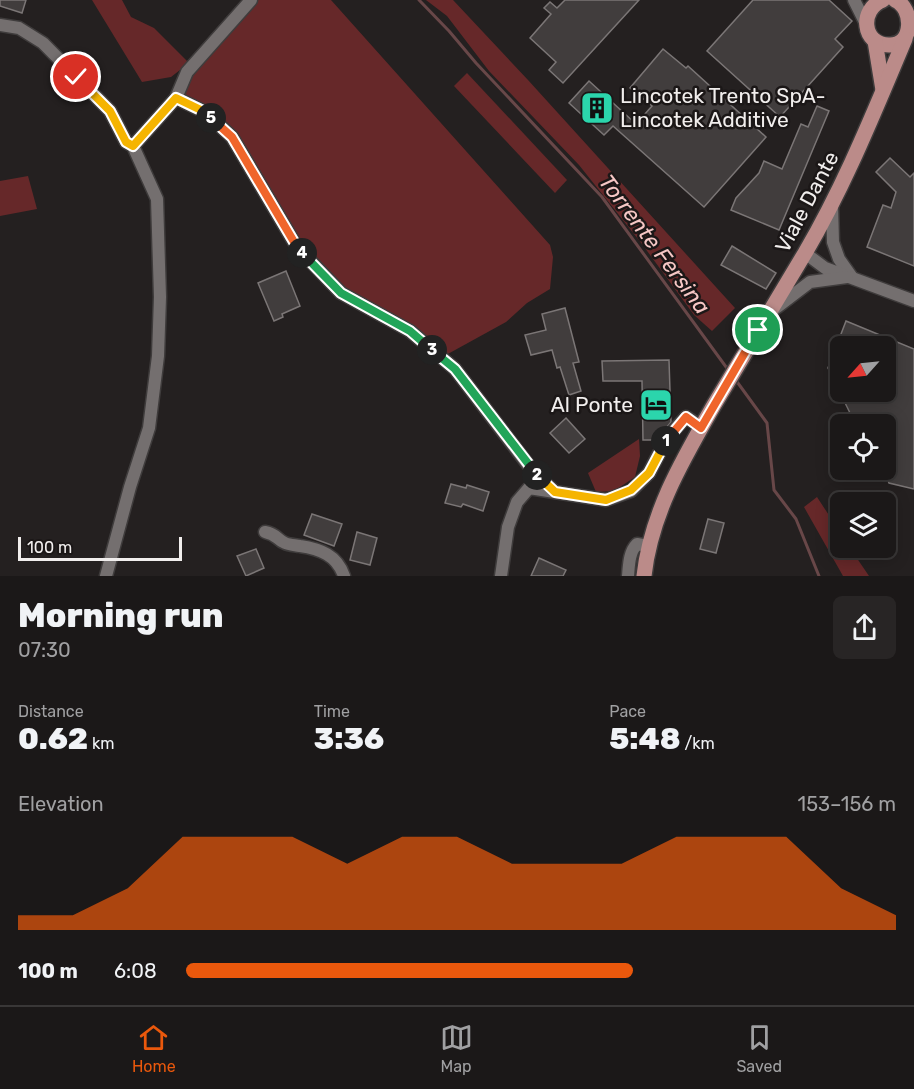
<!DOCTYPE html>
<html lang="en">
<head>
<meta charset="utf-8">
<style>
  :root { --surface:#1b1818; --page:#282525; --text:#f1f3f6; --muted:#a0a0a2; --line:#393737; --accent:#ea580c }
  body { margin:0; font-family:Rubik,sans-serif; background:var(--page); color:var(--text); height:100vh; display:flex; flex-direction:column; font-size:22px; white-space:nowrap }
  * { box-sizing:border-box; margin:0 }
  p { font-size:20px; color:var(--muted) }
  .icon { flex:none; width:33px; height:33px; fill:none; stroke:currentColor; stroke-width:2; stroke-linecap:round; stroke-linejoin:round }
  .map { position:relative; height:576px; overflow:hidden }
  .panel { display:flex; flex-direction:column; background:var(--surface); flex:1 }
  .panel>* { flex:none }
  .needle { width:39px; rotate:243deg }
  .controls { position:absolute; left:830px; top:336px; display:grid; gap:12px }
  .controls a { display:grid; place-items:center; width:66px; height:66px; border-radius:9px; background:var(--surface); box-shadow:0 3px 15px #0003,0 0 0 2px var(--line); font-size:30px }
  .scale { position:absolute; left:18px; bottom:15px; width:164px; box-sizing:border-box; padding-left:6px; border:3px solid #f1eeed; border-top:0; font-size:16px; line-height:21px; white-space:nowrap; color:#f1eeed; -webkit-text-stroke:4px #1b1717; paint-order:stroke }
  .pin { position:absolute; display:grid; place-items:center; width:51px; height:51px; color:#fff; margin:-26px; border:3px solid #fff; border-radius:50%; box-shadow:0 2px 6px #0007 }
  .km { position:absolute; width:30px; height:30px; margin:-15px; border-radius:50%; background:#222; color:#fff; font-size:16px; line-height:30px; text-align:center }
  .round { display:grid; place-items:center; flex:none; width:63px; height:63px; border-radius:9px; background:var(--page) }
  .headline { display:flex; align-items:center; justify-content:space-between; height:102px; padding:0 18px }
  h1 { font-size:33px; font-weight:800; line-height:45px }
  .stats { display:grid; grid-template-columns:repeat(3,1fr); gap:9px; height:102px; padding:6px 18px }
  .stats div { display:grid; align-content:center }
  .stats b { font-size:30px; font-weight:800 }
  .stats small { font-size:16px; font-weight:400 }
  .stats p { font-size:16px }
  .chart { height:168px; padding:12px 18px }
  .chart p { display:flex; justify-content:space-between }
  .chart svg { width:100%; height:108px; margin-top:6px; fill:var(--accent); opacity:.7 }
  ul { padding:0 18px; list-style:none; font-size:20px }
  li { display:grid; grid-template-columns:96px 72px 1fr; align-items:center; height:45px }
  li i { height:15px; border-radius:8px; background:var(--accent) }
  .tab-bar { display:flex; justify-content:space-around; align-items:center; height:84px; border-top:2px solid var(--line); background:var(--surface); font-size:16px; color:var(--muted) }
  .tab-bar a { display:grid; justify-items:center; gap:3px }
  .tab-bar .current { color:var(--accent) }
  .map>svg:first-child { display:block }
  .green { fill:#662829 }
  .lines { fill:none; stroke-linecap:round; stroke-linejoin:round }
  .stream { stroke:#684748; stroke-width:3 }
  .building { fill:#413d3d; stroke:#7b7676; stroke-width:1.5; fill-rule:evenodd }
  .minor-casing { stroke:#3f3c3c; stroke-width:15 }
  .major-casing { stroke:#3f3c3c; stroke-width:18 }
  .minor { stroke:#746f6f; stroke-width:12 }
  .major { stroke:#bb8b89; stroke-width:15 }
  .split-1-casing { stroke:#fff; stroke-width:12 }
  .split-2-casing { stroke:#fff; stroke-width:12 }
  .split-3-casing { stroke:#fff; stroke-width:12 }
  .split-4-casing { stroke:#fff; stroke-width:12 }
  .split-5-casing { stroke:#fff; stroke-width:12 }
  .split-6-casing { stroke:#fff; stroke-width:12 }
  .split-1 { stroke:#f0652b; stroke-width:8 }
  .split-2 { stroke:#f5b400; stroke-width:8 }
  .split-3 { stroke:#22a559; stroke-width:8 }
  .split-4 { stroke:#22a559; stroke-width:8 }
  .split-5 { stroke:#f0652b; stroke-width:8 }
  .split-6 { stroke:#f5b400; stroke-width:8 }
  .labels { text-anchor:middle; stroke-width:5; stroke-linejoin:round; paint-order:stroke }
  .poi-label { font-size:21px; fill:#f1eeed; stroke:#1b1717; text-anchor:start }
  .street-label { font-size:21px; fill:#f1eeed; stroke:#1b1717 }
  .water-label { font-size:22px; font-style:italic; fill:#f6c7c5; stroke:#1b1717 }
</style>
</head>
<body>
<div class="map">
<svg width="914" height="576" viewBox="0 0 914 576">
  <rect width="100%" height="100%" fill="#242020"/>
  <g class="green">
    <path d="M 92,0 L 122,0 L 131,17 L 154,28 L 189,63 L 171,77 L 142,82 Z"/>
    <path d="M 255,0 L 331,0 L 550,245 L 553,257 L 550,289 L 527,303 L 506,322 L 446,355 L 343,291 L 300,246 L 243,152 L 179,97 L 188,73 Z"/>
    <path d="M 426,0 L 453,0 L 528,80 L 735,308 L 712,331 L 694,315 L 642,244 L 579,165 L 489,71 L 447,16 Z"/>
    <path d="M 467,73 L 567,180 L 555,193 L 454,86 Z"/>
    <path d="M 28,176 L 37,209 L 0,216 L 0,181 Z"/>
    <path d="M 639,439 L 640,456 L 635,477 L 614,491 L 596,492 L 588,473 Z"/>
    <path d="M 817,497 L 840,532 L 840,548 L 850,548 L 869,576 L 843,576 L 804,507 Z"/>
  </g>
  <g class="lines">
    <g class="stream">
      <path d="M 419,0 L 449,31 L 476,63 L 602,197 L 729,371"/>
      <path d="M 735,379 L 767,423 L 774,490 L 796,519 L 819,576"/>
    </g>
  </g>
  <g class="building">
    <path d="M 0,0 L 26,0 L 22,13 L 0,6 Z"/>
    <path d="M 565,0 L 639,0 L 563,83 L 549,70 L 556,62 L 530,38 L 551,14 L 544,8 L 550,2 L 557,8 Z"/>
    <path d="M 753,0 L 829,0 L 852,21 L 835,39 L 843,47 L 780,117 L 707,51 Z"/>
    <path d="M 663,49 L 686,68 L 688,66 L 766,137 L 704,207 L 613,126 L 604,135 L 569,103 L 589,81 L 636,124 L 652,106 L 630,88 Z"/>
    <path d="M 817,106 L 829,111 L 779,230 L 731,210 L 736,198 L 759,173 L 764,161 L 782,169 L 801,124 L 808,127 Z"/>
    <path d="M 890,158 L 910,177 L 914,173 L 914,266 L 867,247 L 883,205 L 891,208 L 896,192 L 876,172 Z"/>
    <path d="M 732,246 L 776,273 L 766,289 L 721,265 Z"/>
    <path d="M 286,271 L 300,306 L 282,314 L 283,317 L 274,321 L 258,283 Z"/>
    <path d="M 565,308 L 579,362 L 573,363 L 581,391 L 569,395 L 560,367 L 557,368 L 552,350 L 531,355 L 525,335 L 546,330 L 542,314 Z"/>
    <path d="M 846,321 L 914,349 L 914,489 L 889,483 L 885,473 L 885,424 L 865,424 L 862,417 L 850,413 L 828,368 ZM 840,346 L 885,346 L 885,392 L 840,392 Z"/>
    <path d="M 669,360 L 671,422 L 657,440 L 643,440 L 642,381 L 603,381 L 602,361 Z"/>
    <path d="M 566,418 L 585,439 L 569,453 L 550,433 Z"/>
    <path d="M 451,484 L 466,488 L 467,485 L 489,492 L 483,511 L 463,504 L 461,507 L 445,503 Z"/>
    <path d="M 312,514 L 342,524 L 334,546 L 304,535 Z"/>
    <path d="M 708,519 L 724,523 L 716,553 L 700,549 Z"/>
    <path d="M 357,532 L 377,538 L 370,565 L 350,560 Z"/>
    <path d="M 256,549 L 264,568 L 246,576 L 237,556 Z"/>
    <path d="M 539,558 L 566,570 L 563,576 L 531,576 Z"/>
  </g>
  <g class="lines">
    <g class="minor-casing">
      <g id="minor">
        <path d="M 854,0 L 866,24"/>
        <path d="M 0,25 L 19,28 L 43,43 L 110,111 L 126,142 L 133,146 L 157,199 L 160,297 L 158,356 L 149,428 L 130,487 L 106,576"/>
        <path d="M 176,98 L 205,112 L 232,137 L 297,247 L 341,293 L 410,331 L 455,369 L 536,475 L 555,492"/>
        <path d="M 133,146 L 176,98 L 187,72 L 251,0"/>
        <path d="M 832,204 L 833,242 L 839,259 L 851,276"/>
        <path d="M 805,253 L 825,268 L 914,301"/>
        <path d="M 772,311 L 810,282 L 847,277"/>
        <path d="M 265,532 C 277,534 277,540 285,543 C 289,545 295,545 300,546 C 320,549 337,555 344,576"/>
        <path d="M 501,576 L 508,527 L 517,502 L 529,488 L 606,500 L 631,491 L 649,473 L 667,438 L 686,417 L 701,427"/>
        <path d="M 628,576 C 629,565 629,552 637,544 L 649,546"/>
      </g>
    </g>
    <g class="major-casing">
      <g id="major">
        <path d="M 883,0 C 859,9 862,45 889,45 C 914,46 914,8 895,0"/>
        <path d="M 875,41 L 883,90"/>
        <path d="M 644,576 C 651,513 683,459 714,405 C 744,354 775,304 805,253 C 845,185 874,112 905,39"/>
      </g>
    </g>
    <use href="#minor" class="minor"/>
    <use href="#major" class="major"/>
  </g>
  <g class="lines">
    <g class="split-1-casing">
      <path id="split-1" d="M 666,441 L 686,417 L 701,428 L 758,330"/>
    </g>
    <g class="split-2-casing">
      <path id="split-2" d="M 537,475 L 555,492 L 606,500 L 631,490 L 649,473 L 666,441"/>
    </g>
    <g class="split-3-casing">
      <path id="split-3" d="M 432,350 L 455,369 L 537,475"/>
    </g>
    <g class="split-4-casing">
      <path id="split-4" d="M 302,253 L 341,293 L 410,331 L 432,350"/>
    </g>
    <g class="split-5-casing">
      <path id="split-5" d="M 211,118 L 232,137 L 297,247 L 302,253"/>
    </g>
    <g class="split-6-casing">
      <path id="split-6" d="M 76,77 L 110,111 L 126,142 L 133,146 L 176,98 L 205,112 L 211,118"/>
    </g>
    <use href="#split-1" class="split-1"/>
    <use href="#split-2" class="split-2"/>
    <use href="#split-3" class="split-3"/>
    <use href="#split-4" class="split-4"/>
    <use href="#split-5" class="split-5"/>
    <use href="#split-6" class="split-6"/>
  </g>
  <defs>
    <g id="building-square" transform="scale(1.725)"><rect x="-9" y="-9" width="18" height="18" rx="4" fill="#2bd5ac" stroke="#1b1717"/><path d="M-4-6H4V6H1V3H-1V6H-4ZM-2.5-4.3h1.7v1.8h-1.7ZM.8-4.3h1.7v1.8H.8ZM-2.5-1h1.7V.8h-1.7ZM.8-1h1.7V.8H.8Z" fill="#111"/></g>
    <g id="hotel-square" transform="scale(1.725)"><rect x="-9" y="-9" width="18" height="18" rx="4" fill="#2bd5ac" stroke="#1b1717"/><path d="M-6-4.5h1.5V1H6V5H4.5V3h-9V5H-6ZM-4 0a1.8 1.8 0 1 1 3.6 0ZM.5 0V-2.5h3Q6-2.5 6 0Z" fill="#111"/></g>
  </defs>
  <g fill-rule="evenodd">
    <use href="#building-square" x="597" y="108"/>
    <use href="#hotel-square" x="656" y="405"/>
  </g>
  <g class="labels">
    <g class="poi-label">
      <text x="620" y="103">Lincotek Trento SpA-<tspan x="620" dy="24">Lincotek Additive</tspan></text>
      <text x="633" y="412" text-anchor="end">Al Ponte</text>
    </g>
    <g class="street-label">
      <text transform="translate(807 202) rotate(-62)" y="7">Viale Dante</text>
    </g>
    <g class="water-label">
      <text transform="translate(655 244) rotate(53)" y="8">Torrente Fersina</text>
    </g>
  </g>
</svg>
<div class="controls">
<a><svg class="needle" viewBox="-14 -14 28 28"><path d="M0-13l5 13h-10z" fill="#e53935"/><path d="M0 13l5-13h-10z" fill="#a0a0a2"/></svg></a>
<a><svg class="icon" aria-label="locate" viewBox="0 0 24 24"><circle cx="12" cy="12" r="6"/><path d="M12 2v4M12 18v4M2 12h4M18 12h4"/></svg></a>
<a><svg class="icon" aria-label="layers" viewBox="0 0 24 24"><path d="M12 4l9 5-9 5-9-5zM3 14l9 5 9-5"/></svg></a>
</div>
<div class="scale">100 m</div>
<div class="pin" style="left:758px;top:330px;background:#1e9e55"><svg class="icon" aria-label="arrive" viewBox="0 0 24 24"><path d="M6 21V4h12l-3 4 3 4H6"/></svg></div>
<div class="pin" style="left:76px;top:77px;background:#d93025"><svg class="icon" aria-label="check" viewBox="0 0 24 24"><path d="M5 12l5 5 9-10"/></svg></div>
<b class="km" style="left:666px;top:441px">1</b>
<b class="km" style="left:537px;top:475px">2</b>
<b class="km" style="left:432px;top:350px">3</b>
<b class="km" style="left:302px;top:253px">4</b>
<b class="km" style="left:211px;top:118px">5</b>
</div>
<section class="panel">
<div class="headline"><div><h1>Morning run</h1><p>07:30</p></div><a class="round"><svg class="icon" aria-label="share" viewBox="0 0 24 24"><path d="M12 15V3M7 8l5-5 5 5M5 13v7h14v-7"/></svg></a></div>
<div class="stats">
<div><p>Distance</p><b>0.62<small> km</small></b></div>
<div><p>Time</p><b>3:36</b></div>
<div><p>Pace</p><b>5:48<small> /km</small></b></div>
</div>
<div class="chart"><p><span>Elevation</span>153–156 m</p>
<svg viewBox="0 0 160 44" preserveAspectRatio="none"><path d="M0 44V38L10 38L20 27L30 6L40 6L50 6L60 17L70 6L80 6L90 17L100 17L110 17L120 6L130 6L140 6L150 27L160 38V44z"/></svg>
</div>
<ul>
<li><b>100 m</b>6:08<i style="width:63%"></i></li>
</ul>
</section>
<nav class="tab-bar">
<a class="current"><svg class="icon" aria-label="home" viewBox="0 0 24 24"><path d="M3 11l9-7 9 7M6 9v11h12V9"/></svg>Home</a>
<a><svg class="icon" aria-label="map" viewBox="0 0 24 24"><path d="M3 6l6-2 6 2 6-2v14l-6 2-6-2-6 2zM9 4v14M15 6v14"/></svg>Map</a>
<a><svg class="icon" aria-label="saved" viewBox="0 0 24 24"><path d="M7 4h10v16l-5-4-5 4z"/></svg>Saved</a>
</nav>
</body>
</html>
